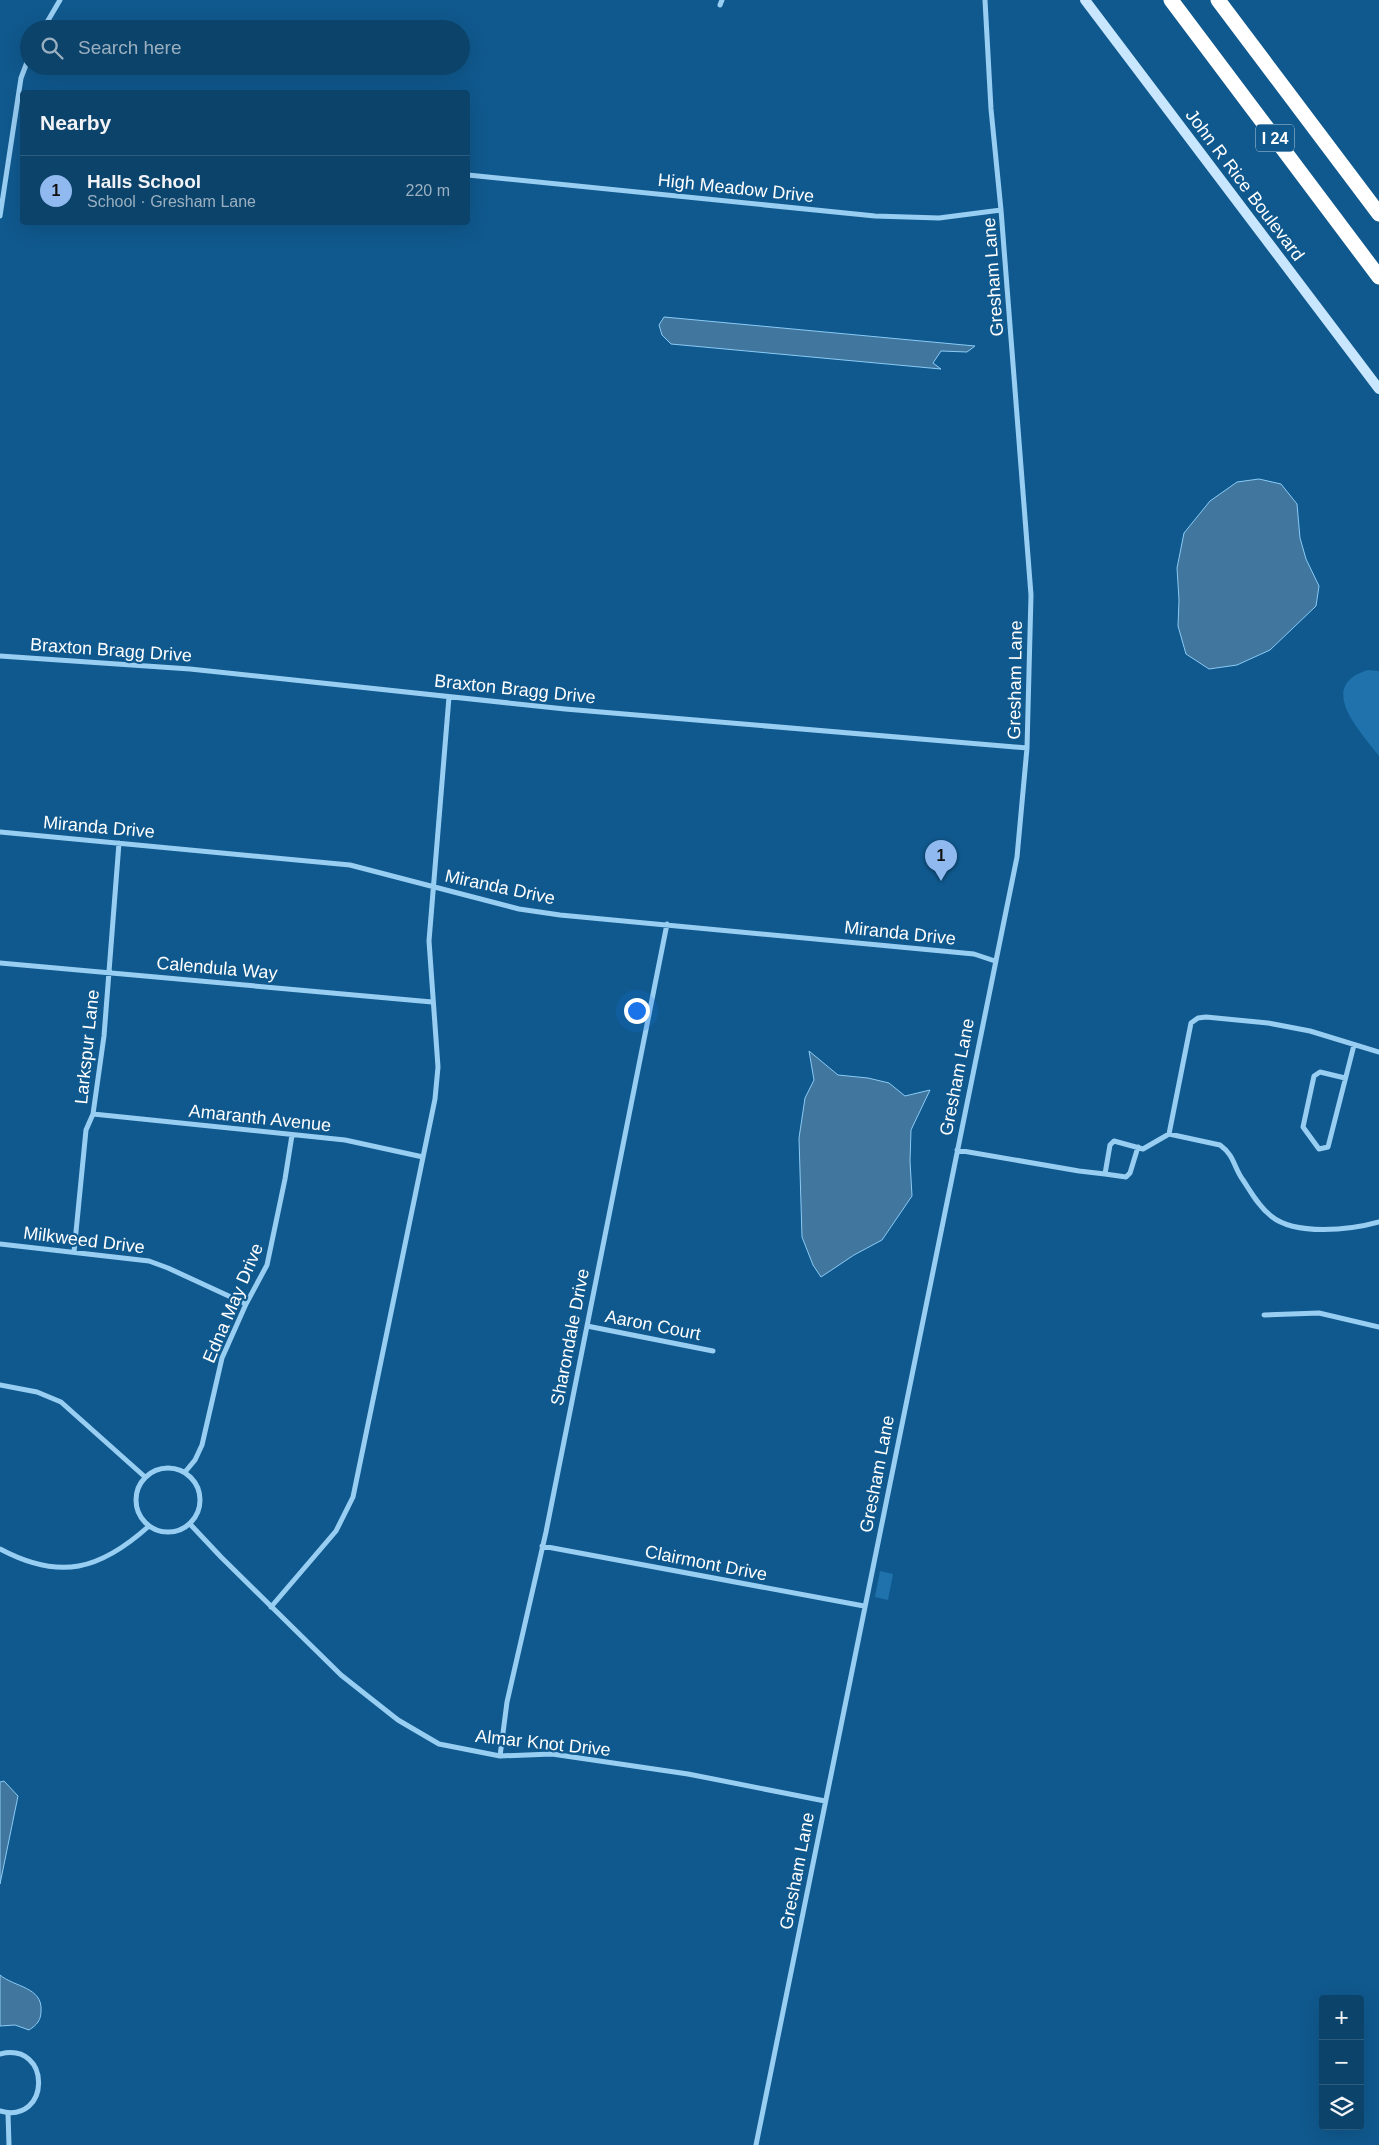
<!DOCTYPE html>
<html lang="en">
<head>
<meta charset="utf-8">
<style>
	:root { --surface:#0c436a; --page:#154a70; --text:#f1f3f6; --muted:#9ab0c1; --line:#2c5c7e; --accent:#90b9f0 }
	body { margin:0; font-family:Arial,sans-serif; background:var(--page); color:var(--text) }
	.controls { position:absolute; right:15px; bottom:15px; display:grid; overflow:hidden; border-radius:5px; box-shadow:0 5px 20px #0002 }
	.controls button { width:45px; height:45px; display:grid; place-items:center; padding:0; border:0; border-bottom:1px solid var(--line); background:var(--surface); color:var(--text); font:25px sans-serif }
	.you { position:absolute; left:636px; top:1010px; width:18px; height:18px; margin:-12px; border:4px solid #fff; border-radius:50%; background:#1a73e8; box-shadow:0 0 0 8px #1a73e833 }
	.badge { display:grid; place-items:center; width:32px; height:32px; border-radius:50%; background:var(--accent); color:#111; font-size:16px; font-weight:700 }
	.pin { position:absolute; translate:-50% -41px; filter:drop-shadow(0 1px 2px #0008) }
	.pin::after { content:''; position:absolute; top:26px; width:18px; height:15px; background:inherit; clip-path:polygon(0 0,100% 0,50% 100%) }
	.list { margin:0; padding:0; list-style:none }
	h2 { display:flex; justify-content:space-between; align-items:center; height:65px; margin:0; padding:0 20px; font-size:21px }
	h2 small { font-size:16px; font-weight:400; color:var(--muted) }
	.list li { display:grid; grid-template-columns:32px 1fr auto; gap:15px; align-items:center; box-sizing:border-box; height:70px; padding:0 20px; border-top:1px solid var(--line) }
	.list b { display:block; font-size:19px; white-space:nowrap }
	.list p { margin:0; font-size:16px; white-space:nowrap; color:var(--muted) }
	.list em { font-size:16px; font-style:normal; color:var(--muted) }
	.icon { flex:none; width:28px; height:28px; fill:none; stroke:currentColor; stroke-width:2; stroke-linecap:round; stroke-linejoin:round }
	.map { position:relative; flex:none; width:1379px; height:2145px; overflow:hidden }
	.search { position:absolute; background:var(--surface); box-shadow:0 5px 20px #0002; left:20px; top:20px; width:450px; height:55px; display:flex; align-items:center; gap:12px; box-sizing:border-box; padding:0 18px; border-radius:28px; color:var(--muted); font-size:19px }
	.panel { position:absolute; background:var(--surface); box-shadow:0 5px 20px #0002; left:20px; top:90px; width:450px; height:135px; border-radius:5px }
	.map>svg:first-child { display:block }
	.green { fill:#1f72ac }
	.water { fill:#41769e; stroke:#8acbf6 }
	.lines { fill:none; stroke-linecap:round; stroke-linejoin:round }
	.street { stroke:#99cef3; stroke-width:5 }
	.secondary { stroke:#c8e6fd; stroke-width:10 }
	.highway { stroke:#fff; stroke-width:15 }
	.labels { text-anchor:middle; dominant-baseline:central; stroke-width:4.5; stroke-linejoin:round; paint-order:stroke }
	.shield { fill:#10598e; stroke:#b7cddd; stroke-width:1 }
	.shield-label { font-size:16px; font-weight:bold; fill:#fff }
	.street-label { font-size:18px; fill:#fff; stroke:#10598e }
</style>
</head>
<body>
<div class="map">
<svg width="1379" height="2145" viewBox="0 0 1379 2145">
	<rect width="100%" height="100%" fill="#10598e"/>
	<path class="green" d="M1368,670l11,1v85c-18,-24 -64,-70 -11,-86z
		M880,1571l13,3 -5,26 -13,-3z"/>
	<path class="water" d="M664,317l311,29 -8,6 -26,-1 -8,12 8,6 -270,-25 -9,-9 -3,-10z
		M1259,479l22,5 16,20 3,34 6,21 13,27 -3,20 -46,44 -33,15 -28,4 -23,-15 -8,-28 1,-26 -2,-32 7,-35 26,-32 27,-19z
		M809,1051l29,24 30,3 21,5 16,13 25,-6 -19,40 -1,31 2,35 -30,44 -28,15 -33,22 -8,-12 -11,-28 -3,-99 6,-40 9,-18z
		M4,1781l14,15 -18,88v-102z
		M0,1975c14,12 43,12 41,36 0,9 -4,14 -12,19l-14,-5 -15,1z"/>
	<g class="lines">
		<path class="street" d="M720,5l2,-5
			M43,29l17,-29
			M468,175l407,41 64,2 62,-8
			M0,216l21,-138 8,-21
			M0,656l190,13 375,40 462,39
			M0,832l350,33 169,44 41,6 414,39 21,7
			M0,963l432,39
			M1345,1078l-25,-6 -6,4 -11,51 16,22 9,-2 26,-102
			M93,1114l252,26 78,17
			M1169,1134l51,11c15,11 13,21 23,35 8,12 16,27 28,36 24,20 80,14 108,6
			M957,1150l122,21 26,3 5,-29 4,-4 29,8 26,-15 22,-111 7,-5 8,-1 62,6 42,8 69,21
			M1105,1174l21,3 4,-4 8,-26
			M0,1244l149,17 19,7 78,36
			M74,1252l12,-122 7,-16 11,-78 15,-193
			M1264,1315l55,-2 60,14
			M587,1326l126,25
			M0,1385l37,7 24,10 84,75
			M136 1500a32 32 0 1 1 64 0a32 32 0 1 1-64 0Z
			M185,1472l10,-12 7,-15 20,-87 24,-54 21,-39 18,-86 7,-44
			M190,1524l31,33 120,118 57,45 41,24 61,12 52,-2 136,20 137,27
			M542,1546l322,60
			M0,1549c60,32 100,21 149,-23
			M271,1607l65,-76 17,-34 82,-398 3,-32 -9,-126 20,-244
			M500,1756l7,-54 39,-170 121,-608
			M0,2054c52,-13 51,71 0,57
			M8,2113l1,32
			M756,2145l261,-1288 10,-109 4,-153 -30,-385 -10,-101 -6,-109"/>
		<path class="secondary" d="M1085,0l294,389"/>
		<path class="highway" d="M1171,0l208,277
			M1218,0l161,214"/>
	</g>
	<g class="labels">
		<rect class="shield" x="1256" y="124.5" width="38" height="27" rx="4"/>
		<g class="shield-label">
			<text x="1275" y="138">I 24</text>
		</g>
		<g class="street-label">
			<text transform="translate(1245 185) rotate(53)">John R Rice Boulevard</text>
			<text transform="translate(736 188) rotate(6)">High Meadow Drive</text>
			<text transform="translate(993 277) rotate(-94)">Gresham Lane</text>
			<text transform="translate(111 650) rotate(4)">Braxton Bragg Drive</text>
			<text transform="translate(1015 680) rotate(-89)">Gresham Lane</text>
			<text transform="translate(515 689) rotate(6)">Braxton Bragg Drive</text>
			<text transform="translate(99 827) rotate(5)">Miranda Drive</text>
			<text transform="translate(500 887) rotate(12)">Miranda Drive</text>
			<text transform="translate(900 933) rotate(6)">Miranda Drive</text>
			<text transform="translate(217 968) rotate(5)">Calendula Way</text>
			<text transform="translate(87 1047) rotate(-84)">Larkspur Lane</text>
			<text transform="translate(957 1077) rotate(-79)">Gresham Lane</text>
			<text transform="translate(260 1118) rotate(6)">Amaranth Avenue</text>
			<text transform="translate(84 1240) rotate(7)">Milkweed Drive</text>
			<text transform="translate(233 1303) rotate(-67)">Edna May Drive</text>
			<text transform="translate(653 1325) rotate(11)">Aaron Court</text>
			<text transform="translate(570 1337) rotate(-79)">Sharondale Drive</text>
			<text transform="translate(877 1474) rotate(-79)">Gresham Lane</text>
			<text transform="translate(706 1563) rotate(11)">Clairmont Drive</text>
			<text transform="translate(543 1743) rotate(6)">Almar Knot Drive</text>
			<text transform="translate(797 1871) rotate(-79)">Gresham Lane</text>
		</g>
	</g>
</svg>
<div class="controls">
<button>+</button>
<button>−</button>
<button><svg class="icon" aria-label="layers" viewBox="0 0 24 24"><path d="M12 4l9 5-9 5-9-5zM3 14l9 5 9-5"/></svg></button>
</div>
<div class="you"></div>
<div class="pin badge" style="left:941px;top:881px">1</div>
<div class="search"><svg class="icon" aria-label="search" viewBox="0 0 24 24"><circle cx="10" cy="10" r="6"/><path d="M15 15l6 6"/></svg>Search here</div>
<section class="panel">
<h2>Nearby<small></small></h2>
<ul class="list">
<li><span class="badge">1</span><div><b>Halls School</b><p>School · Gresham Lane</p></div><em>220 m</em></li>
</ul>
</section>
</div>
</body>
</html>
